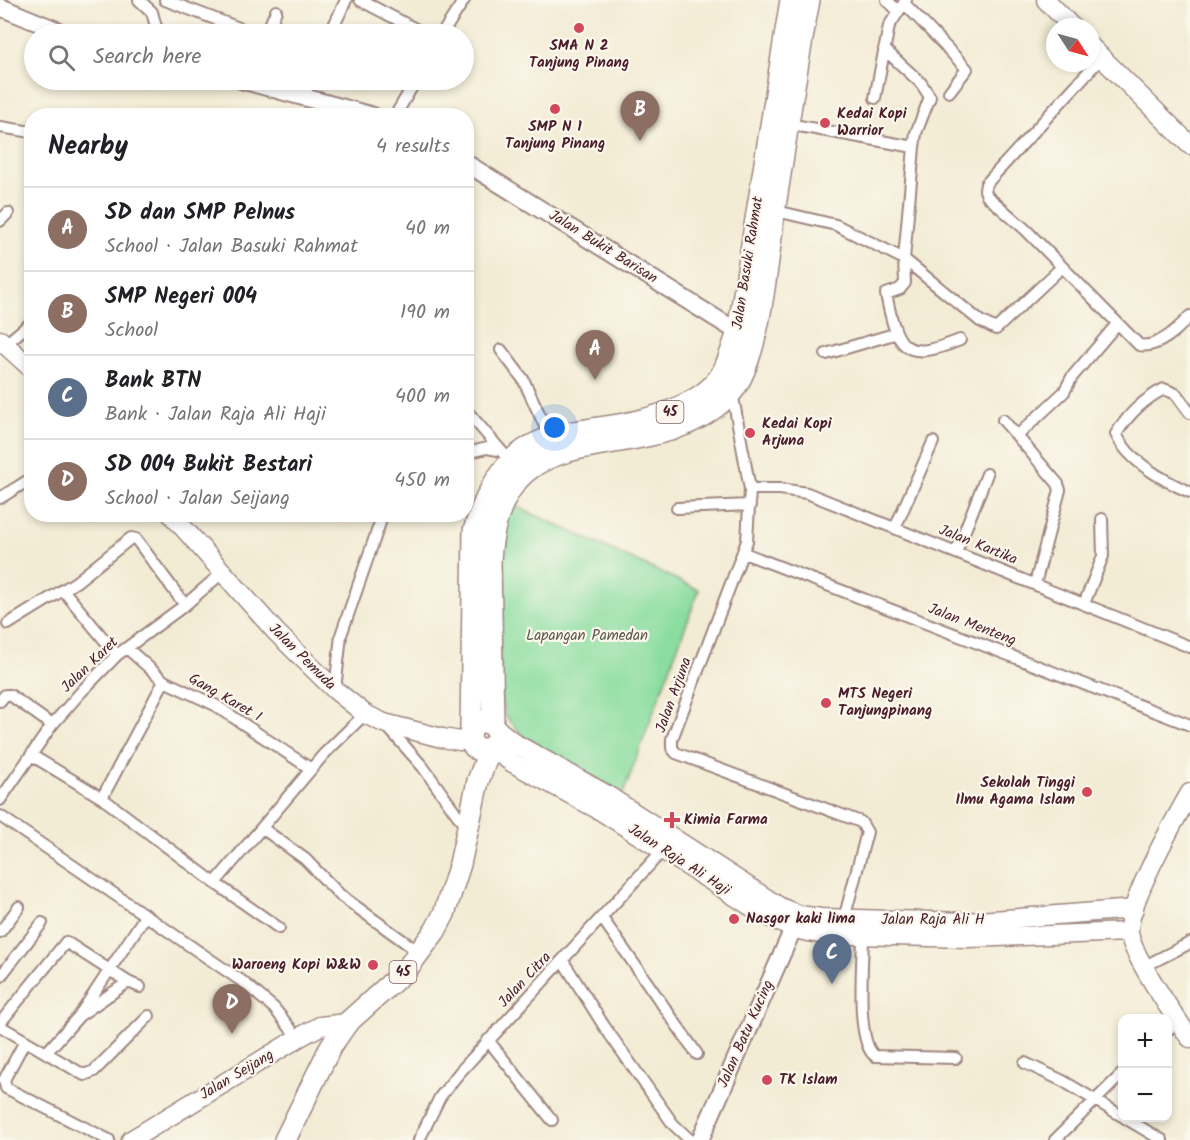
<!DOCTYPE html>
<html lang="en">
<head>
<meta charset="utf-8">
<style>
	:root { --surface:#fff; --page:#f2f2f2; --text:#202124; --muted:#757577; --line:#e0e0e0; --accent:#2563eb }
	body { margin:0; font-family:Kalam,sans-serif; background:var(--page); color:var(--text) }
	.controls { position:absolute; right:18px; bottom:18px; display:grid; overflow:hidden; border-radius:12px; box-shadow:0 3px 9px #0003 }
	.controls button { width:54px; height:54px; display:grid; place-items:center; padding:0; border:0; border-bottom:2px solid var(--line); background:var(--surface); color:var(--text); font:30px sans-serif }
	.compass { position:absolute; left:1046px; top:18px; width:54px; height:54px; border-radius:50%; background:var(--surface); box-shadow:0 3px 9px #0003; rotate:126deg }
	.you { position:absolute; left:555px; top:428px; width:21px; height:21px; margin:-15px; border:4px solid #fff; border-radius:50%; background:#1a73e8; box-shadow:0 0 0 9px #1a73e833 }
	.badge { display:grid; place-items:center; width:39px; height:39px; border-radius:50%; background:var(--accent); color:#fff; font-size:20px; font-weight:700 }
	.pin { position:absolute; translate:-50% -50px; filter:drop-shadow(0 2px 3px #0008) }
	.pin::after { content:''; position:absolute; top:32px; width:21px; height:18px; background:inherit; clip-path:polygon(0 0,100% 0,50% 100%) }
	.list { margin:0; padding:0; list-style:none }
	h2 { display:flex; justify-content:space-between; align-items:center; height:78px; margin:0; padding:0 24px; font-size:26px }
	h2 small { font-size:20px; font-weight:400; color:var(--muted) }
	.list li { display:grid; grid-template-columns:39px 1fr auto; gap:18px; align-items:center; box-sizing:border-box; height:84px; padding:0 24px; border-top:2px solid var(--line) }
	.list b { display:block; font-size:22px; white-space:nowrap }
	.list p { margin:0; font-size:20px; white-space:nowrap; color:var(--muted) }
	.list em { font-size:20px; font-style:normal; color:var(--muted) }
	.icon { flex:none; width:33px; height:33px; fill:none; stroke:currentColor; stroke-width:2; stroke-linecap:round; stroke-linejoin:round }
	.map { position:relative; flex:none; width:1190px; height:1140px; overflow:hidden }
	.search { position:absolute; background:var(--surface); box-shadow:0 3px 9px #0003; left:24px; top:24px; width:450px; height:66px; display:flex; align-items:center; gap:15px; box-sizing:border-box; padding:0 21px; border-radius:33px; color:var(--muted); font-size:22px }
	.panel { position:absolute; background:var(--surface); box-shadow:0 3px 9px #0003; left:24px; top:108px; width:450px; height:414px; border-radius:24px }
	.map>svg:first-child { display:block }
	.green { fill:#8add9f; stroke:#6a7e65; stroke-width:1.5 }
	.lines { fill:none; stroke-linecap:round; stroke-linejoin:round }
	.street-casing { stroke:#9e8680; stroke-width:14 }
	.secondary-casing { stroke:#9e8680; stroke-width:20 }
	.primary-casing { stroke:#9e8680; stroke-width:21 }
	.highway-casing { stroke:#9e8680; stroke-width:24 }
	.street { stroke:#fff; stroke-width:10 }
	.secondary { stroke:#fff; stroke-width:16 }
	.primary { stroke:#fff; stroke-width:18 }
	.highway { stroke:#fff; stroke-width:21 }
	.poi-dot { fill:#d1495b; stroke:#fbf7ec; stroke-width:2 }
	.labels { text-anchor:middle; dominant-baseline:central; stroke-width:4.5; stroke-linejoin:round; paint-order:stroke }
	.shield { fill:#fbf7ec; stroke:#7f6065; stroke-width:1.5 }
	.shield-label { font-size:14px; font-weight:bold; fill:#4a1f2b }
	.poi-label { font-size:15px; font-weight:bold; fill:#4a1f2b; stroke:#fbf7ec; text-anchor:start }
	.street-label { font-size:15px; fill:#4a1f2b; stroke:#fbf7ec }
	.park-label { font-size:15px; fill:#5d584e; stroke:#fbf7ec }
</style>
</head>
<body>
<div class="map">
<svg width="1190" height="1140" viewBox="0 0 1190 1140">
	<rect width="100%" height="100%" fill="#fbf7ec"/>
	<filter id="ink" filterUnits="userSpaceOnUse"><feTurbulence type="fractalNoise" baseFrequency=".0167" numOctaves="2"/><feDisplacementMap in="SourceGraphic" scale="12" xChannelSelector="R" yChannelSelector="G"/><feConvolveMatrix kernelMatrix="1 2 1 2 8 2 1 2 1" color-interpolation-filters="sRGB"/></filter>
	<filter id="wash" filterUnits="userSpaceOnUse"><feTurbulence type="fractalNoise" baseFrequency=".008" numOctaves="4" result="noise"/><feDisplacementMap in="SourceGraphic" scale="24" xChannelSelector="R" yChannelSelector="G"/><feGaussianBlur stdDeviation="1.35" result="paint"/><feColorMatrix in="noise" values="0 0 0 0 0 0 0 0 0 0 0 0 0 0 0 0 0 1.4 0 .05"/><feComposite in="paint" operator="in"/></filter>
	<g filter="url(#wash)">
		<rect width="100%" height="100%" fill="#f3ecd5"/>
		<path class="green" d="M511,504l188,86 -76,204 -98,-56 -19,-21 -5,-17 -5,-157z"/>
	</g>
	<g filter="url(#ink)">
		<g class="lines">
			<g class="street-casing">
				<path id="street" d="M139,0l13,12 4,15 7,7
					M165,0l90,34
					M360,0l65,34
					M887,0l10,10
					M904,3l63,66 -18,23
					M266,34l10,-23
					M330,34l16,-34
					M442,34l22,-34
					M884,49l37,34 9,14 -14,36 -2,14 -10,112 1,24 -5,6 -14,5c11,54 17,69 74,46
					M1101,58l-115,126 -1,6 2,6 39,34 113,115c19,4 39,-16 51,-29
					M304,96l7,-16
					M875,98l14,-72 17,-26
					M395,116l21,-36
					M788,124l126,23
					M0,127l32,5
					M772,210l64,15 68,34 76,62 16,8 66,-62
					M0,221l8,-8
					M2,347l30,-25
					M501,350l22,29 27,58
					M826,354l68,-20
					M732,392l18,97 -3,52 -75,198v9l4,5 185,69 6,10 -23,87
					M466,410l43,50
					M1190,413l-14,-19 -12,-5c-20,10 -36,26 -48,45 12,27 48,47 74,58
					M1003,420l14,16
					M466,453l21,-5 11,2
					M750,489h30l27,4 383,154
					M0,498l32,-20
					M677,508l73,-3
					M86,514l3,3
					M895,528l38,-86
					M744,553l446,172
					M956,553l31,-79
					M1035,584l25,-94 -2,-6 -41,-48 47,-44 8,-15 45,-53
					M63,590l54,65
					M1084,604l19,-48 -1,-37
					M8,624l68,-42 55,-44 5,1 49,66
					M128,649l36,32 51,24 96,64
					M335,690l6,-55 42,-121
					M0,701l5,-6h5l42,30
					M385,724l38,43 35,49 10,10
					M31,755l71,43 113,85 109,-129 41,-40
					M102,798l62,-117
					M0,800l52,-75 29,-33 36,-37 68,-50 37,-32
					M0,816l243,166 31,26 24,30
					M262,828l43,31 35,36 80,58
					M215,883l64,45
					M602,918l95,136
					M0,932l19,-25
					M863,936c0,25 -8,106 12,120l81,2
					M563,961l41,65 69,98 17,16
					M1145,966l45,-23
					M0,977l42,-54
					M128,982l12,5
					M0,1023l66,-81 62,40 -49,34
					M0,1026l84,49 10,-4 55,-55
					M1168,1030l9,-9
					M488,1040l64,80
					M25,1041l-21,39 2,8 103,52
					M46,1053l33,-37 67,-101
					M1025,1063l38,18 59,35
					M1125,1118l37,22
					M419,1140l21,-43 19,-24 205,-224
					M1055,1140l67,-66"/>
			</g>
			<g class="secondary-casing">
				<path id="secondary" d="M0,7l66,27
					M241,80l132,36
					M466,163l272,169
					M700,1140l93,-211"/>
			</g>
			<g class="primary-casing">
				<path id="primary" d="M1046,0l26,27
					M1091,47l99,98
					M0,340l32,29
					M171,514l105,118 59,58 30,24 19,9 58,15 18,3 9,-4
					M497,729l19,15 88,49 176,114 19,8 22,3 145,4 168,-13
					M492,748l19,14 88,48 159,101 35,18 26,5 149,4 161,-6
					M1190,793c-16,28 -61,108 -61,138 0,20 48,89 61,107
					M131,1140l167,-102 22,-12 27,-3"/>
			</g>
			<g class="highway-casing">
				<path id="highway" d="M493,724l-3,-164c11,-165 158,-80 240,-166 31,-33 38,-143 45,-188 11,-69 21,-138 34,-206
					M471,728l3,-197c40,-132 114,-81 208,-125 15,-7 31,-17 39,-31 8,-13 12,-29 17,-43l53,-332
					M285,1140l46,-94 16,-23 59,-53 29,-39 9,-17 16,-50 18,-83 12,-32 9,-12 -6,-13 -14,-3 -8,7 -1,14 6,7h14"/>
			</g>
			<use href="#street" class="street"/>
			<use href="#secondary" class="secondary"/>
			<use href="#primary" class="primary"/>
			<use href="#highway" class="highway"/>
		</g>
	</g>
	<g class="poi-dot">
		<circle cx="579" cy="28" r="6"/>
		<circle cx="555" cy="109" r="6"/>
		<circle cx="825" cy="123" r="6"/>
		<circle cx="750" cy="433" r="6"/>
		<circle cx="826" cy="703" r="6"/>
		<circle cx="1087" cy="792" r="6"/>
		<path d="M669 811h6v6h6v6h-6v6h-6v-6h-6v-6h6z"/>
		<circle cx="734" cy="919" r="6"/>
		<circle cx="373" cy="965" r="6"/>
		<circle cx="767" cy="1080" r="6"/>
	</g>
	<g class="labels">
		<g class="shield">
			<rect x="656.5" y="401" width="27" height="22" rx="4.5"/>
			<rect x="389.5" y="961" width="27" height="22" rx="4.5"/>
		</g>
		<g class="shield-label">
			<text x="670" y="412">45</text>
			<text x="403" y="972">45</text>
		</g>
		<g class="poi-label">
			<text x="579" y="46" text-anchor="middle">SMA N 2<tspan x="579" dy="17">Tanjung Pinang</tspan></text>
			<text x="837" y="114">Kedai Kopi<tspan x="837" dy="17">Warrior</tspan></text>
			<text x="555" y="127" text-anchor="middle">SMP N 1<tspan x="555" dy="17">Tanjung Pinang</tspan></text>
			<text x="762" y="424">Kedai Kopi<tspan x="762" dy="17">Arjuna</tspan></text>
			<text x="838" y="694">MTS Negeri<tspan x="838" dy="17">Tanjungpinang</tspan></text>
			<text x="1075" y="783" text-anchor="end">Sekolah Tinggi<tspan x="1075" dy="17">Ilmu Agama Islam</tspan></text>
			<text x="684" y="820">Kimia Farma</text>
			<text x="746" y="919">Nasgor kaki lima</text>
			<text x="361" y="965" text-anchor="end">Waroeng Kopi W&amp;W</text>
			<text x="779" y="1080">TK Islam</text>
		</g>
		<g class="street-label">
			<text transform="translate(603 247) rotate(32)">Jalan Bukit Barisan</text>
			<text transform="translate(748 263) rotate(-81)">Jalan Basuki Rahmat</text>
			<text transform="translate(978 545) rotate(22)">Jalan Kartika</text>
			<text transform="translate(972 625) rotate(21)">Jalan Menteng</text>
			<text transform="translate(302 657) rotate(45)">Jalan Pemuda</text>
			<text transform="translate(90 665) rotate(-44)">Jalan Karet</text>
			<text transform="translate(674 695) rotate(-70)">Jalan Arjuna</text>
			<text transform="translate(225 698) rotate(30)">Gang Karet I</text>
			<text transform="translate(679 860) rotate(33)">Jalan Raja Ali Haji</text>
			<text x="933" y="920">Jalan Raja Ali H</text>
			<text transform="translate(525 980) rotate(-47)">Jalan Citra</text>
			<text transform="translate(746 1034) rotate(-66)">Jalan Batu Kucing</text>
			<text transform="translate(237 1075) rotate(-31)">Jalan Seijang</text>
		</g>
		<g class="park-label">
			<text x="587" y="636">Lapangan Pamedan</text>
		</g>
	</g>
</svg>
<div class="controls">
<button>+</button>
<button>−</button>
</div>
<svg class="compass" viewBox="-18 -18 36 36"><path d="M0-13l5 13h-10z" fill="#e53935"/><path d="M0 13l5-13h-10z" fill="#757577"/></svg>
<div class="you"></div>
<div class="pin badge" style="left:595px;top:380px;background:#8d6e63">A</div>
<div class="pin badge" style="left:640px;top:141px;background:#8d6e63">B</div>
<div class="pin badge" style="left:832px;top:984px;background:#5c6f8a">C</div>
<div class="pin badge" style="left:232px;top:1034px;background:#8d6e63">D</div>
<div class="search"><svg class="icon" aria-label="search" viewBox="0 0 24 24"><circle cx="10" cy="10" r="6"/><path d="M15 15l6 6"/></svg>Search here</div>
<section class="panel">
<h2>Nearby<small>4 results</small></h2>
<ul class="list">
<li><span class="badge" style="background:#8d6e63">A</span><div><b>SD dan SMP Pelnus</b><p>School · Jalan Basuki Rahmat</p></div><em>40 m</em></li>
<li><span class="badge" style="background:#8d6e63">B</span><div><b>SMP Negeri 004</b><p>School</p></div><em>190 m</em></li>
<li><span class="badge" style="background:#5c6f8a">C</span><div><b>Bank BTN</b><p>Bank · Jalan Raja Ali Haji</p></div><em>400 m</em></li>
<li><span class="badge" style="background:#8d6e63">D</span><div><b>SD 004 Bukit Bestari</b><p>School · Jalan Seijang</p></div><em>450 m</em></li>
</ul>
</section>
</div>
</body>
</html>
